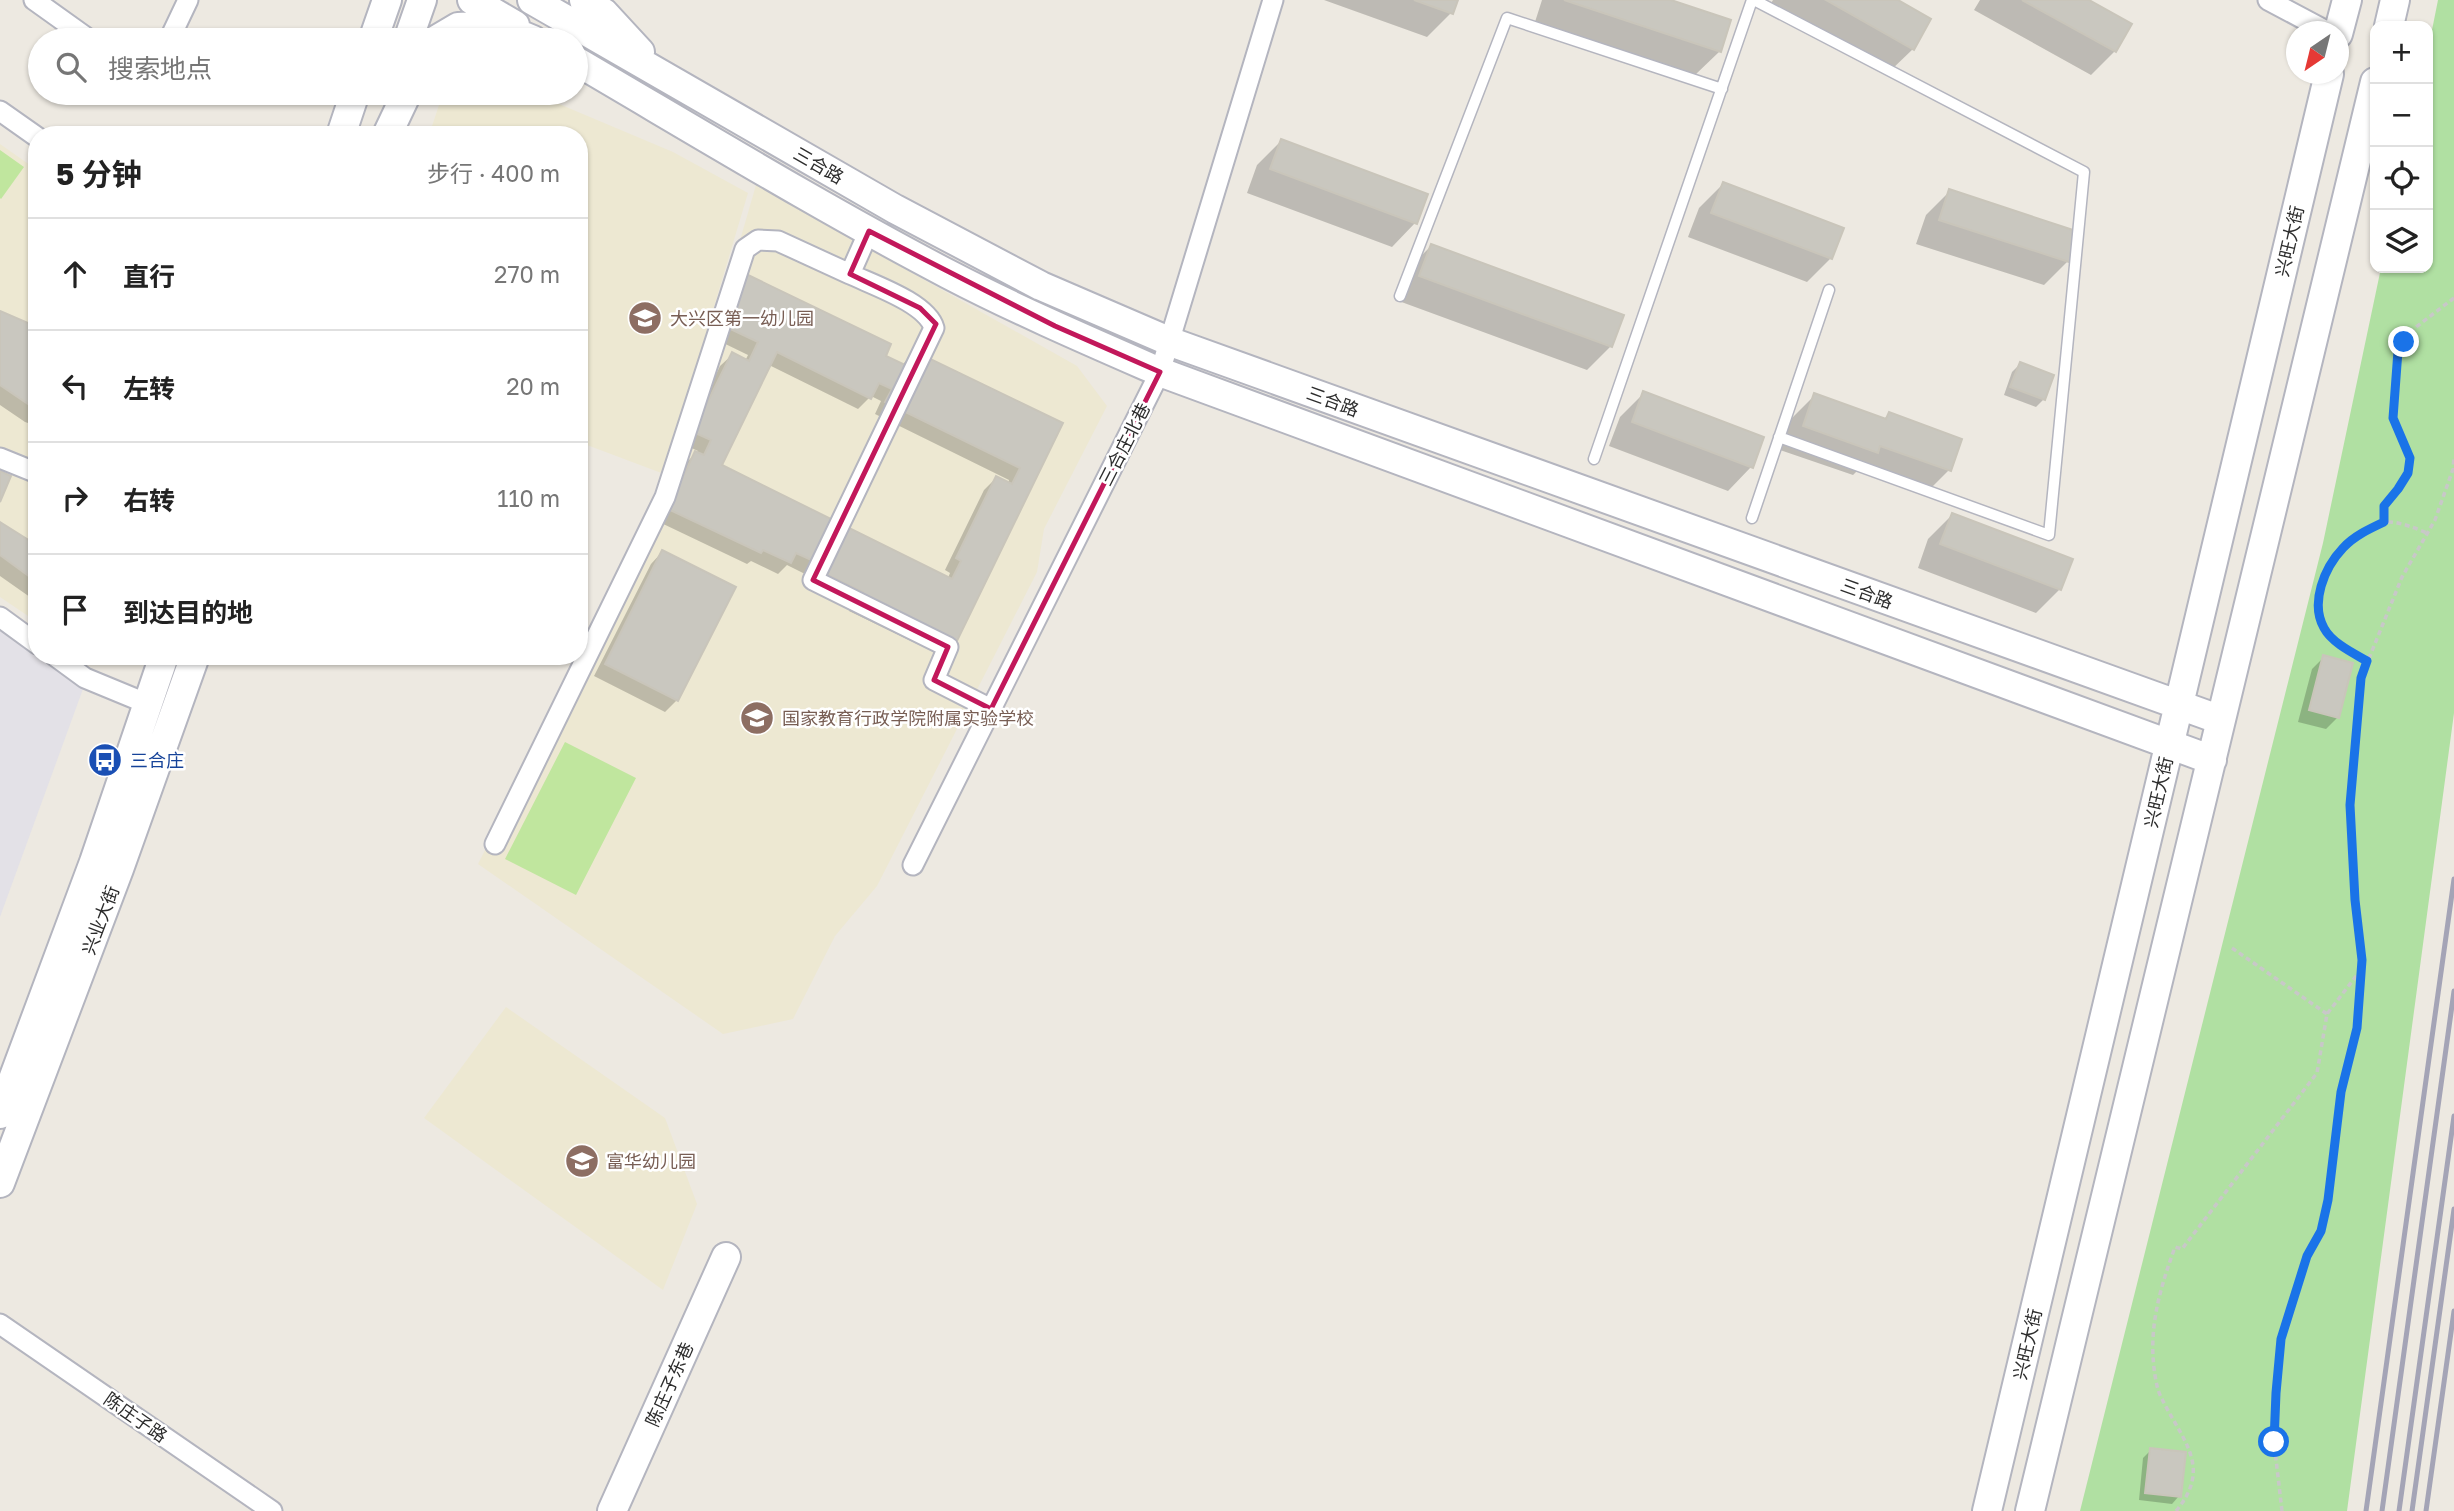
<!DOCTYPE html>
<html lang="zh">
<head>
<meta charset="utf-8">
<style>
	:root { --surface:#fff; --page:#f2f2f2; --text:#222; --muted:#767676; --line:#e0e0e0 }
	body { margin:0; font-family:"Golos Text","Noto Sans SC",sans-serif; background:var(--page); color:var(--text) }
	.controls { position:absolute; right:21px; top:21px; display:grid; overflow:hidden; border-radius:14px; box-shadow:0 2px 5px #0004 }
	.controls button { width:63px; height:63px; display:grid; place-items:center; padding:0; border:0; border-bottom:2px solid var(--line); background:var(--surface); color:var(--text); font:35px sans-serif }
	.compass { position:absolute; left:2286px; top:21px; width:63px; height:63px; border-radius:50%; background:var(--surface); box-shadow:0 2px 5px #0004; rotate:215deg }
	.stop { position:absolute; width:21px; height:21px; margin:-16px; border:5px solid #1a73e8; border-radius:50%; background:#fff }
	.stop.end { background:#1a73e8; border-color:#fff; box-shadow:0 2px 7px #0008 }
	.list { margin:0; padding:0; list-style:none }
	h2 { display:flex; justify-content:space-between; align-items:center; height:91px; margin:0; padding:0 28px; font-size:30px }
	h2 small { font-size:23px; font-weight:400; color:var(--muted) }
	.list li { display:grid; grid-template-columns:46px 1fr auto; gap:21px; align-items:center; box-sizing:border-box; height:112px; padding:0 28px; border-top:2px solid var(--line) }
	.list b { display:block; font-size:26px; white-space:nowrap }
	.list em { font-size:23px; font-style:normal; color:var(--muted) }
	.icon { flex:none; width:38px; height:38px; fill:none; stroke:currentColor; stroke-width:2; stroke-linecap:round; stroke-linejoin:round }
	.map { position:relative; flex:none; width:2454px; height:1511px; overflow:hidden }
	.search { position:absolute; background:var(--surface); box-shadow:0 2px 5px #0004; left:28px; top:28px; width:560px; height:77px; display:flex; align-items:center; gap:18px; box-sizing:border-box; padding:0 24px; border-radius:38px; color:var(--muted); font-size:26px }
	.panel { position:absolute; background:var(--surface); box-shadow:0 2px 5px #0004; left:28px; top:126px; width:560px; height:539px; border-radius:28px }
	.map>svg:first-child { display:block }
	.industrial { fill:#e3e1e7 }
	.education { fill:#ede8d2 }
	.green { fill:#b0e0a2 }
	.pitch { fill:#c0e69e }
	.shadow { fill:#0003; fill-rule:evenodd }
	.building { fill:#c9c7bf; stroke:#c9c5ba; stroke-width:2; fill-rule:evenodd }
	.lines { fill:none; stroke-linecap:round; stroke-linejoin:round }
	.lane-casing { stroke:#b4b5bf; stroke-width:13 }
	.street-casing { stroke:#b4b5bf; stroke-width:23 }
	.secondary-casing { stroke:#b4b5bf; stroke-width:32 }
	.path { stroke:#c8c8c8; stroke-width:3.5; stroke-dasharray:5 3.5; stroke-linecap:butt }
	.lane { stroke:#fff; stroke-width:10 }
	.street { stroke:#fff; stroke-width:19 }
	.secondary { stroke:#fff; stroke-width:28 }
	.rail { stroke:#a4a4b6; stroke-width:5 }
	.route { stroke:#1a73e8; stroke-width:9 }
	.marked { fill:none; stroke:#c2185b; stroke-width:5; stroke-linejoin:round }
	.labels { text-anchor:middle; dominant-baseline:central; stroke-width:5; stroke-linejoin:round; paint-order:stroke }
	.street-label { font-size:18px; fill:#2d2d2d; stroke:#fff }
	.education-label { font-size:18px; fill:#785e54; stroke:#fff; text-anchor:start }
	.transit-label { font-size:18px; fill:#164399; stroke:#fff; text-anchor:start }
</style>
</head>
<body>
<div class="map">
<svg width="2454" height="1511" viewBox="0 0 2454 1511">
	<rect width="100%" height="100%" fill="#ede9e1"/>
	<path class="industrial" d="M0,629l83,60 -83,228z"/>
	<path class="education" d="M468,93h65l140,59 75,41 -84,281 -85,-32v-307h-150l11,-33z
		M0,144l37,26v452l-37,-25z
		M756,185l321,181 30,40 -63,123 -7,43 -160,314 -42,50 -42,83 -70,15 -245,-170 191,-378z
		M506,1007l159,111 32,86 -34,86 -239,-172z"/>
	<path class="green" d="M2438,0h16v713l-107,798h-267l243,-968 58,-275h47v-218z"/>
	<path class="pitch" d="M0,150l24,17 -23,32 -1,-1z
		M565,742l71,36 -60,117 -71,-36z"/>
	<path class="shadow" d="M1324,0h132l-5,13 -24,24z
		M1542,0h124l63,21 -10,31 -24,23 -160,-53z
		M1773,0h122l18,49 -24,23 -119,-67z
		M1980,0h106l29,51 -24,24 -117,-65z
		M1281,141l134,82 -23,24 -145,-54 10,-28z
		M1723,184l108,74 -24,24 -119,-45 11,-29z
		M1950,191l118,70 -24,24 -128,-41 10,-29z
		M1431,246l180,100 -24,24 -191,-70 11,-30z
		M749,277l153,88 12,-12 146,71 -118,232 -93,-45 4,-6 -51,-25 3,-6 -18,-9 -9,9 -27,-13 -4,3 -90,-43 27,-56 14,-14 -15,-7 37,-78 12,-11 13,6 3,-6 -35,-17 24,-49zM769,365l89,44 13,-13 10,5 -6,13 134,66 -1,4 -12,-6 -12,12 -39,80 5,3 -2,5 -229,-112z
		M0,313l37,16v97l-12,-4 -25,-17z
		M2020,364l24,35 -8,8 -32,-12 8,-23z
		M1644,393l107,74 -23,24 -119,-45 11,-29z
		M1815,395l68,25 6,-6 71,26 -11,30 -24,24 -67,-24 -5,5 -73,-25 11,-31z
		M1952,515l108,74 -24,24 -118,-45 10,-29z
		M0,525l30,18 7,-17v76l-37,-26z
		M662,552l15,148 -12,12 -71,-36 57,-112z
		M2324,657l14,60 -12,12 -28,-7 14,-53z
		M2151,1450l28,46 -7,8 -33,-4 4,-42z"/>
	<path class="building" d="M1414,0h44l-5,14z
		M1564,0h107l60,20 -10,32z
		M1826,0h72l33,19 -17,31z
		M2022,0h67l43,24 -16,28z
		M1281,139l147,55 -11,30 -147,-55z
		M1723,182l121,46 -12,31 -121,-46z
		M1949,189l130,43 -10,30 -130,-42z
		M1431,244l193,71 -12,32 -193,-71z
		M748,275l143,69 -5,12 21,10 7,-15 149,72 -108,222 -95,-46 3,-7 -50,-24 3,-6 -20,-9 -5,10 -28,-13 -2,3 -93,-44 27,-58 9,4 7,-15 -18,-8 39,-80 17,9 9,-19 -34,-16zM777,352l94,47 8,-16 13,6 -7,13 135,66 -8,16 -16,-8 -40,82 5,3 -9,18 -230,-114z
		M0,311l37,16v83l-37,-25z
		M2020,362l34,13 -9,25 -35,-13z
		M1643,391l121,46 -11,31 -121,-46z
		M1814,393l72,26 3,-7 73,27 -11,32 -71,-25 -2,7 -75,-27z
		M0,471l11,5 -11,26z
		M1952,513l121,46 -12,31 -121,-46z
		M0,522l35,22 2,-4v42l-37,-27z
		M662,550l74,37 -58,114 -73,-37z
		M2323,655l30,8 -14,55 -30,-8z
		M2150,1448l36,4 -5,45 -36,-4z"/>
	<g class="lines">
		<g class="lane-casing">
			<path id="lane" d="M1754,0l330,172 -35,363 -270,-98
				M1400,296l107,-278 215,71
				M1594,459l158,-459
				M1752,518l77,-228"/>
		</g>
		<g class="street-casing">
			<path id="street" d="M34,0l56,40
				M2268,0l60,32
				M169,40l19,-40
				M0,111l37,26
				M850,274c23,11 77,29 84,54l-121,252 135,67 -14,33 57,29
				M0,458l37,15
				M0,617l37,27
				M55,656l30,22 63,26
				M495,844l170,-347 80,-248 13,-9 20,1 72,33 19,-43
				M913,865l247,-493 113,-372
				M0,1324l272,187"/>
		</g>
		<g class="secondary-casing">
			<path id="secondary" d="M472,0l43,25
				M532,0l363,209 146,77 130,56 1050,378
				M584,0l20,13 36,39
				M2389,26l6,-26
				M2338,34l9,-34
				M373,40l14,-40
				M408,40l14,-40
				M436,40l22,-13 39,-2 36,15
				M576,61c123,72 246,147 372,213 69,36 141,67 212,98l1052,388
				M341,135l14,-42
				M387,135l20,-42
				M0,1114l94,-252 70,-206
				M0,1183l119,-314 76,-213
				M612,1511l114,-254
				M1987,1511l342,-1437
				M2030,1511l345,-1429"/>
		</g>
		<path class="path" d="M2384,522v-16l14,-17 10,-16 2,-15 -16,-40 4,-67 18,-24 38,-29
			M2367,661c-14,-8 -35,-18 -43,-33 -20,-36 21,-102 61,-106 13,-1 30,6 42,11
			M2232,948l95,66
			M2176,1511c37,-44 6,-71 -14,-112 -6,-10 -8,-29 -9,-42 -2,-39 9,-74 22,-110l7,2 135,-176 10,-59 33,-43
			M2282,1511l-8,-69 1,-49 6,-54 26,-82 14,-26 7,-31 13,-108 16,-64 5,-68 -7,-60 -5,-95 11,-127 41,-101 33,-57 18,-51 1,-12"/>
		<use href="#lane" class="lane"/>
		<use href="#street" class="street"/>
		<use href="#secondary" class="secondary"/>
		<path class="rail" d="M2366,1511l88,-632
			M2382,1511l72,-520
			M2399,1511l55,-395
			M2412,1511l42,-302
			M2426,1511l28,-200"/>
	</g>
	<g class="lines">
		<path class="route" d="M2274,1442l2,-49 5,-54 26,-83 14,-25 7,-31 13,-108 16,-64 5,-68 -7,-60 -5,-95 11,-127 6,-17c-14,-8 -35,-18 -43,-33 -14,-25 0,-60 19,-80 11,-12 26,-19 41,-26v-16l14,-17 10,-16 2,-15 -17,-40 5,-67 6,-9"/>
	</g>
	<path class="marked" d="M869,231l186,95 105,46 -169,337 -57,-29 14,-33 -135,-67 123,-256 -16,-16 -70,-34z"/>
	<defs>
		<g id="school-disc" transform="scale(1.75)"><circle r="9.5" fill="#8d6e63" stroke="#fff"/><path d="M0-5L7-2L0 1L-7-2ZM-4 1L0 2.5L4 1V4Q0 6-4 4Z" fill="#fff"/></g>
		<g id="bus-disc" transform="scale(1.75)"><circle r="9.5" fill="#1a4fb4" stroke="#fff"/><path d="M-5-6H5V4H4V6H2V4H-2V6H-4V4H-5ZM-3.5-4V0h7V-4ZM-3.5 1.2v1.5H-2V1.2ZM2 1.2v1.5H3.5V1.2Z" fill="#fff"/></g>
	</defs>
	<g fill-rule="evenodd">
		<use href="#school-disc" x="645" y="318"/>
		<use href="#school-disc" x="757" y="718"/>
		<use href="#bus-disc" x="105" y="760"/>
		<use href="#school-disc" x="582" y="1161"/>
	</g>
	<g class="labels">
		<g class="street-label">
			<text transform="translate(819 165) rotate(30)">三合路</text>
			<text transform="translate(2289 241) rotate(-77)">兴旺大街</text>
			<text transform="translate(1333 401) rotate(20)">三合路</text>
			<text transform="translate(1124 444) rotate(-63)">三合庄北巷</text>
			<text transform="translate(1867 593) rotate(20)">三合路</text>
			<text transform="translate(2158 792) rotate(-77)">兴旺大街</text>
			<text transform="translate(100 920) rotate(-69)">兴业大街</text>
			<text transform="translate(2027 1344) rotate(-77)">兴旺大街</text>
			<text transform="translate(669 1384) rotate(-66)">陈庄子东巷</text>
			<text transform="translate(136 1417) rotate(35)">陈庄子路</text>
		</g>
		<g class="education-label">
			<text x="670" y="318">大兴区第一幼儿园</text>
			<text x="782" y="718">国家教育行政学院附属实验学校</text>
			<text x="606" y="1161">富华幼儿园</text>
		</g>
		<g class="transit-label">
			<text x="130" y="760">三合庄</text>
		</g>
	</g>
</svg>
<div class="controls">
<button>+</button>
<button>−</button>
<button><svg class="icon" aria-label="locate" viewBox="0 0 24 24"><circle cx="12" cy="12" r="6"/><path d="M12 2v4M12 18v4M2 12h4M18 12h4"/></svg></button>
<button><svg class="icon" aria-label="layers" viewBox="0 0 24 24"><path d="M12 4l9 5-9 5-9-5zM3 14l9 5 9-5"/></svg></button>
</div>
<svg class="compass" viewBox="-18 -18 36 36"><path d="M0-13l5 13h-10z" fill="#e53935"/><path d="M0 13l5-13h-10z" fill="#767676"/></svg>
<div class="stop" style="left:2274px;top:1442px"></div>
<div class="stop end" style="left:2404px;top:342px"></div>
<div class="search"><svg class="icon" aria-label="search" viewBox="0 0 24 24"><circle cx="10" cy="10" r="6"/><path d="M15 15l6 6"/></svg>搜索地点</div>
<section class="panel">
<h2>5 分钟<small>步行 · 400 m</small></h2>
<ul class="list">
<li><svg class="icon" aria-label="ahead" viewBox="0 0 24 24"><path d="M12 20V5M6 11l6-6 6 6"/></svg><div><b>直行</b></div><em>270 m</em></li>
<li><svg class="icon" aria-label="left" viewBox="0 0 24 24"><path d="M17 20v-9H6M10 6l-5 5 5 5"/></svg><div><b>左转</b></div><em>20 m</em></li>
<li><svg class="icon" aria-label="right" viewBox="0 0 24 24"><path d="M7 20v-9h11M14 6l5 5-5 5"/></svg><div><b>右转</b></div><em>110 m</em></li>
<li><svg class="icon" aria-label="arrive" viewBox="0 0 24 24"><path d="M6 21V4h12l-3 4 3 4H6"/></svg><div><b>到达目的地</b></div></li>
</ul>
</section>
</div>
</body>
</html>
